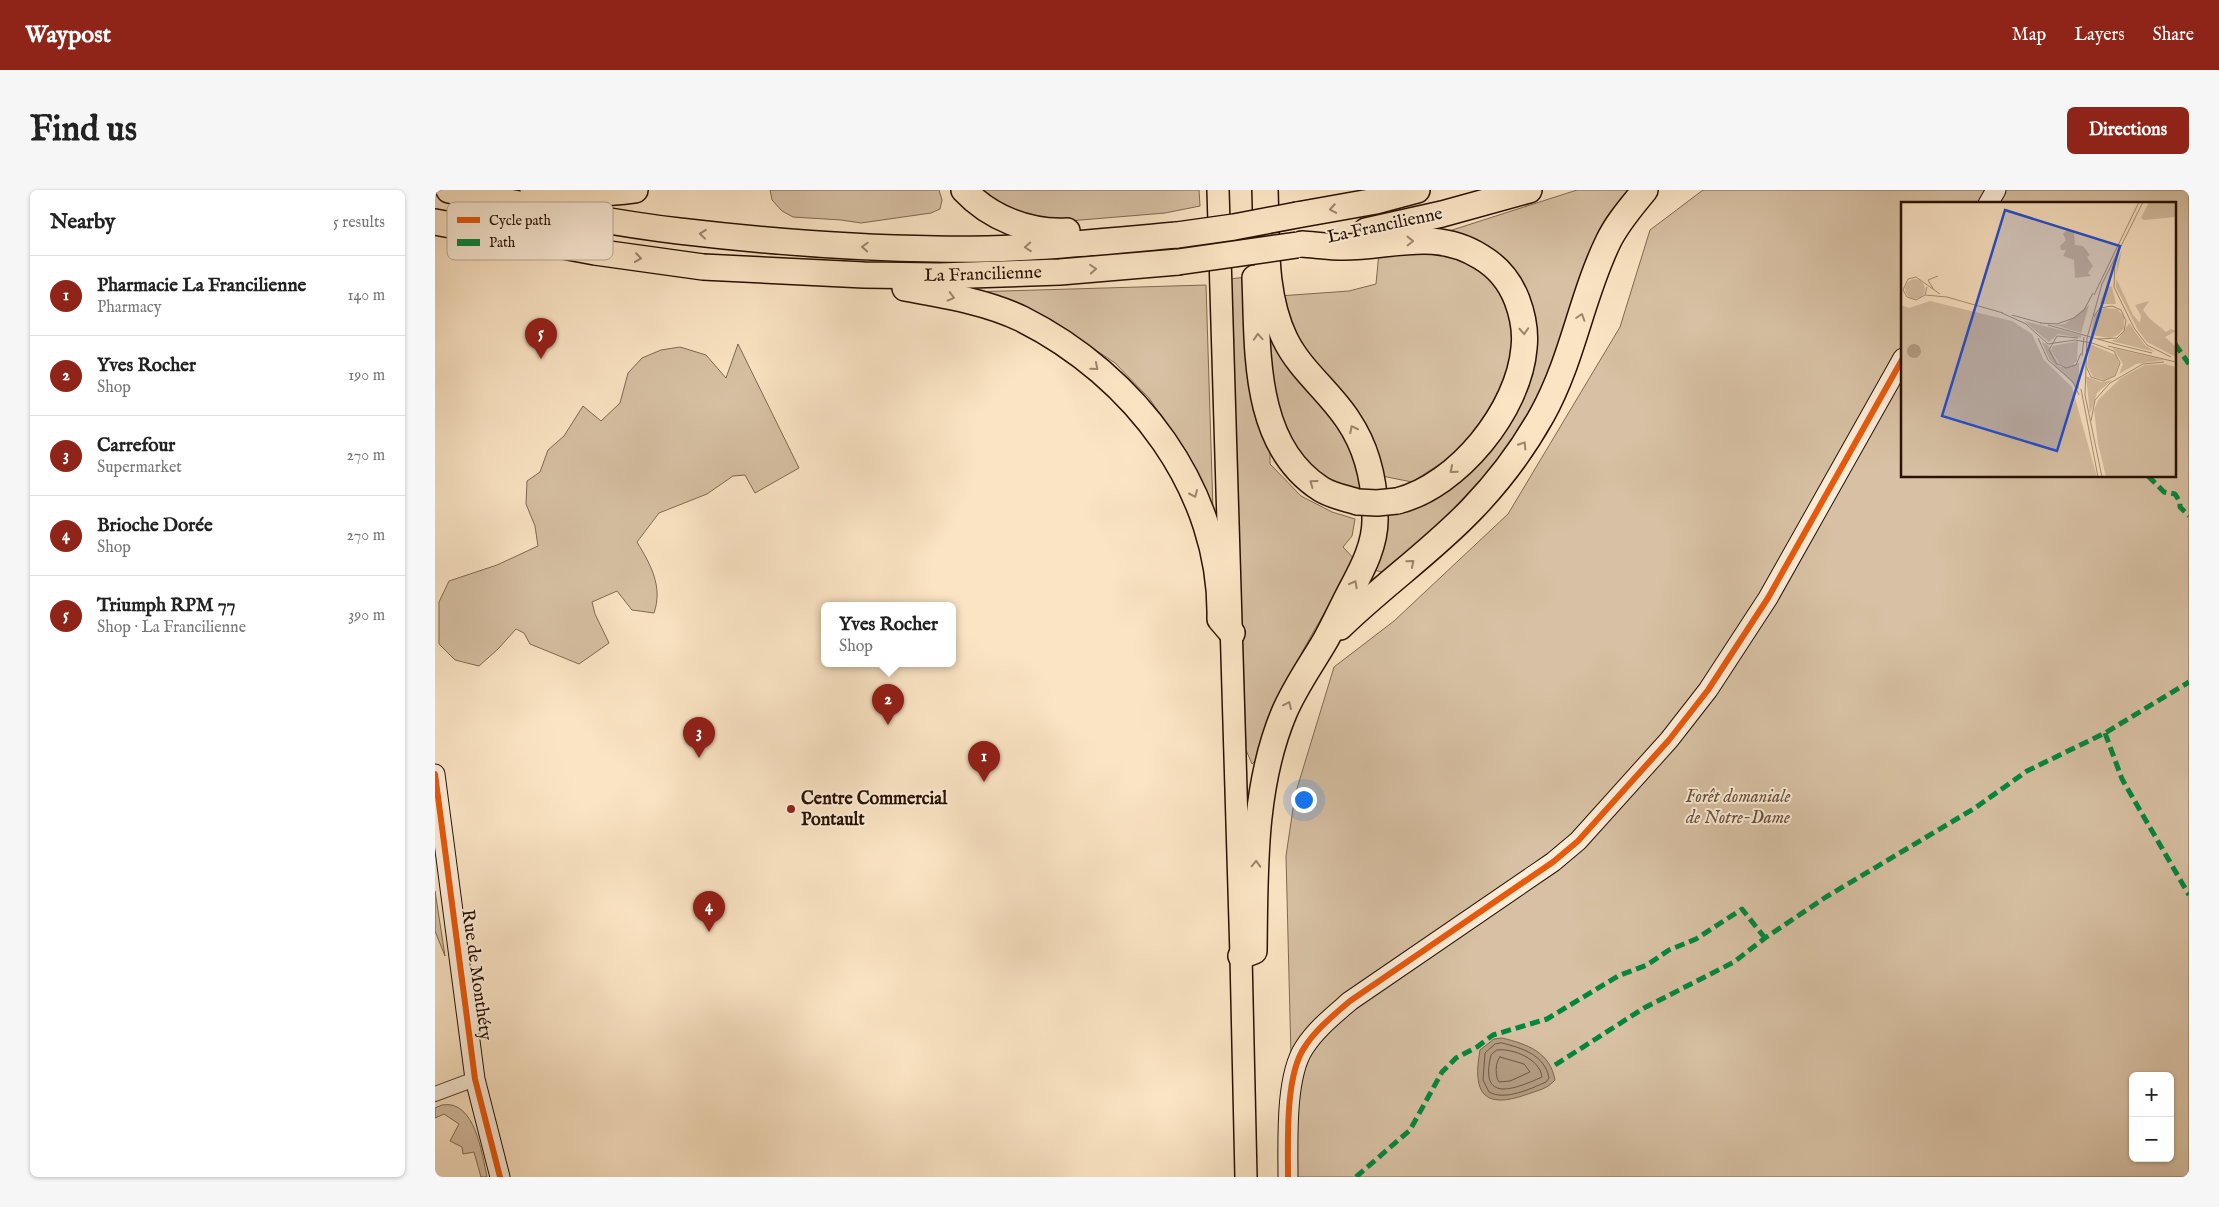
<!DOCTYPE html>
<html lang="en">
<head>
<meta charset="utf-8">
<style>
	:root { --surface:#fff; --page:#f6f6f6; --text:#222; --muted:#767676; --line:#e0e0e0; --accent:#8f2418 }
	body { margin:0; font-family:"IM FELL English",serif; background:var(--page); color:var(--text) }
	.controls { position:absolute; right:15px; bottom:15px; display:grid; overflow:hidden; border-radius:8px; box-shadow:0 1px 4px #0004 }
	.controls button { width:45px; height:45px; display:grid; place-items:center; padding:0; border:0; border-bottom:1px solid var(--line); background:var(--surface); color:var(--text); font:25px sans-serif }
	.you { position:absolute; left:868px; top:609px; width:18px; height:18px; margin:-12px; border:4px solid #fff; border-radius:50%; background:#1a73e8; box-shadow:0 0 0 8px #1a73e833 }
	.badge { display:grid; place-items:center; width:32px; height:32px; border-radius:50%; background:var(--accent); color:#fff; font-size:16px; font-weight:700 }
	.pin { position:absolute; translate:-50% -41px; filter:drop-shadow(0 1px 2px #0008) }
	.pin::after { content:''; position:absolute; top:26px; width:18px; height:15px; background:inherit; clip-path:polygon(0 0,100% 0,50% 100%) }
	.popup { position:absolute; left:386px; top:412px; width:135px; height:65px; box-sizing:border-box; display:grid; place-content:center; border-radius:8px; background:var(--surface); filter:drop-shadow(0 1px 4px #0005); font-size:16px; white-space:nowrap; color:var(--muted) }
	.popup b { font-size:19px; color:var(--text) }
	.popup::after { content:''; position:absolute; left:50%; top:100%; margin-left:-10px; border:10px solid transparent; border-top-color:var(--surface) }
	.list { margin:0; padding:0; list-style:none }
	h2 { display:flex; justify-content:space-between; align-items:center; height:65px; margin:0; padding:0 20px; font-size:21px }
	h2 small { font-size:16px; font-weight:400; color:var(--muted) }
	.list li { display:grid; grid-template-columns:32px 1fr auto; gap:15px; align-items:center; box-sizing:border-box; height:80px; padding:0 20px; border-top:1px solid var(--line) }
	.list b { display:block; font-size:19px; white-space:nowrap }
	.list p { margin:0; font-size:16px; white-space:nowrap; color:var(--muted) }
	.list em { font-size:16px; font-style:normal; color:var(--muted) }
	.map { position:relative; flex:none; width:1754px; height:987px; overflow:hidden; border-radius:8px }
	header { display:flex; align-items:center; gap:30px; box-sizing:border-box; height:70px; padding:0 25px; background:var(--accent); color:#fff }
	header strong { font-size:24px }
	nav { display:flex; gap:28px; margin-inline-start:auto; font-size:18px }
	.intro { display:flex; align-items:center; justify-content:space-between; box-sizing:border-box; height:120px; padding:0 30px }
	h1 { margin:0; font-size:35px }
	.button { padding:12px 22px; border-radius:8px; background:var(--accent); color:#fff; font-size:18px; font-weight:700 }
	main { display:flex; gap:30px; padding:0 30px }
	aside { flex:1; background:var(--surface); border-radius:8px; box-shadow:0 1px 4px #0004 }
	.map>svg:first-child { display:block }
	.green { fill:#d7c0a3; stroke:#806852; fill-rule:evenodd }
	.water { fill:#b39c82; stroke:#7b644e }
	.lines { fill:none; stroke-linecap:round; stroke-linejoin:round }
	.shore { stroke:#6e5642; stroke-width:1 }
	.street-casing { stroke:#5d4632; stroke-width:16 }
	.secondary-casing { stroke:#281101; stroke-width:21 }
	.primary-casing { stroke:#281101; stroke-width:24 }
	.highway-casing { stroke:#281101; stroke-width:28 }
	.street { stroke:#fcedd9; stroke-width:14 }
	.secondary { stroke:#fcedd9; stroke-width:19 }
	.primary { stroke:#fbe4c4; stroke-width:21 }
	.highway { stroke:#fbe4c4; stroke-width:25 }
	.highway-bridge-casing { stroke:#281101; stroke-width:28; stroke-linecap:butt }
	.highway-bridge { stroke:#fbe4c4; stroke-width:25 }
	.quiet { stroke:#00873e; stroke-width:5; stroke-dasharray:10 5; stroke-linecap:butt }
	.cycleway-casing { stroke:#fcedd9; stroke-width:9 }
	.cycleway { stroke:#e8590c; stroke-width:6 }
	.oneway { stroke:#9c856c }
	.poi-dot { fill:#8f2418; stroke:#fcedd9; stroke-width:2 }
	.labels { text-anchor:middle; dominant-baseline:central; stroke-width:4; stroke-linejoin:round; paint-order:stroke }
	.street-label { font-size:18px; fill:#281101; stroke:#fcedd9 }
	.park-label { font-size:18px; font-style:italic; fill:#654e3a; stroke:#fcedd9 }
	.poi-label { font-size:18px; font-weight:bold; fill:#281101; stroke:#fcedd9; text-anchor:start }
	.inset-road { fill:none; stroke:#a79076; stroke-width:1 }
	.view { fill:#1d4ed8; fill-opacity:0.15; stroke:#1d4ed8; stroke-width:2.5 }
	.inset-edge { fill:none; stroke:#281101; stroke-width:2.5 }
	.key { fill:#fcedd9; stroke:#bcab98; stroke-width:1 }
	.key-label { font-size:14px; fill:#281101 }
</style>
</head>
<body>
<header>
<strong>Waypost</strong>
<nav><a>Map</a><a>Layers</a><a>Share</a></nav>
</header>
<div class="intro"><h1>Find us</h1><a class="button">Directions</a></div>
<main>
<aside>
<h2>Nearby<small>5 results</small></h2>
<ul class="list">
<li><span class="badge">1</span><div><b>Pharmacie La Francilienne</b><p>Pharmacy</p></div><em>140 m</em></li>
<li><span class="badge">2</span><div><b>Yves Rocher</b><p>Shop</p></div><em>190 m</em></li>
<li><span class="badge">3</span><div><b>Carrefour</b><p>Supermarket</p></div><em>270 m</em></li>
<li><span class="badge">4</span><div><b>Brioche Dorée</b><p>Shop</p></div><em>270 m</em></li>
<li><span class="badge">5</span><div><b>Triumph RPM 77</b><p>Shop · La Francilienne</p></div><em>390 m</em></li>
</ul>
</aside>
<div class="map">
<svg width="1754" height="987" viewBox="0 0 1754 987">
	<rect width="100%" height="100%" fill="#fbe4c4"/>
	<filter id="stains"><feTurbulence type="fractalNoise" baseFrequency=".004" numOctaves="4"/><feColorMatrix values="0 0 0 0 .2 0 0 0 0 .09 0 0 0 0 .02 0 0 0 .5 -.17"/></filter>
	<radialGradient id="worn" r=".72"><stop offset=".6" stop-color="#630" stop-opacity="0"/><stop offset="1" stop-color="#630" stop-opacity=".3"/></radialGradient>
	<path class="green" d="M335,0h169l3,10 -2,9 -9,4 -70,10 -20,-3 -48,-3 -11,-6 -10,-11z
		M545,0h219l1,16 -35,7 -120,10 -57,-25z
		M1142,0h56l-111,242 -33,44 -43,45 -64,51 -9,-2 8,-53 30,-11 95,-85 16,-130 -76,-59z
		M1268,0h486v987h-895l-8,-321 9,-61 39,-128 60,-46 114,-107 112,-187 30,-97zM1468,14h272v272h-272zM1698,886h37v82h-37z
		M1000,60l42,13 27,33 11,43 -6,39 -26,44 -26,31 -45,29 -30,-6 -81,-129 -22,-51 70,-5 27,-7 3,-32z
		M812,87l13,149 10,25v13l31,32 31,16 23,7 -3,17 -9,11 13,14c-27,45 -56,89 -76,137 -9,22 -10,50 -28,66l-6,-14 -11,-333 -6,-138z
		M771,95l7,226 -36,-72 -28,-41 -34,-35 -65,-44 -80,-27z
		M827,97l87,150 16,48 -8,8 -54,-26 -30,-49z
		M303,154l61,124 -44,25 -10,-18 -12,1 -26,18 -48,19 -22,29c14,23 26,45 17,71l-22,-3 -15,-19 -25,11 3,12 14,29 -30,21 -49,-20 -6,-11 -8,-4 -18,20 -19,17 -24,-6 -16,-16v-42l10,-21 48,-16 41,-19 -3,-20 -9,-22 1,-23 13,-9 8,-22 16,-14 19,-30 18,15 19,-18 8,-30 14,-15 19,-8 19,-3 26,8 20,23z
		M0,701l10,65 -10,-25z
		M7,915c33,-6 40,49 45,72h-6l-7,-25 -11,2 -1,-7 -12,-6 9,-17 -15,-10 -9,4v-10z"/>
	<path class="water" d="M1067,848c25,6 48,14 53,42 -8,9 -16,10 -27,14 -44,16 -56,0 -48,-44l14,-11z"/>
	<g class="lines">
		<path class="shore" d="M1067,853c20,5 43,12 47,35l-3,4c-16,7 -41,19 -57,10l-6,-12 2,-27 10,-9z
			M1062,860c16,-2 43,9 45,27 -29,13 -63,26 -51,-22z
			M1065,867l24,7 6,8 -20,9 -11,1c-4,-5 -4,-20 1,-25z"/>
		<g class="street-casing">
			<path id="street" d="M0,904l40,-15"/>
		</g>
		<g class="secondary-casing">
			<path id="secondary" d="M1553,14l8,-14
				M0,584l40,305 25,98
				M853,987c0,-35 -3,-100 16,-129 12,-19 30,-33 46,-47l203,-139 25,-21 91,-101 39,-50 60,-92 135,-240"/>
		</g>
		<g class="primary-casing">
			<path id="primary" d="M783,0l23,766 5,221"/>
		</g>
		<g class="highway-casing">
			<g id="highway">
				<path d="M14,0c76,15 153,32 230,41 85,10 171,17 257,18 80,2 161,-7 241,-14"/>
				<path d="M98,0c35,4 68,5 102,0"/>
				<path d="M529,0c26,28 65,43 103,41"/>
				<path d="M862,25l79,-14 41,-11"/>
				<path id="s1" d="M0,32l160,30 108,15 161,8 75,1 121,-4 118,-10"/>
				<path d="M931,41l76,-17 87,-24"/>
				<path d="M867,54c14,1 28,3 42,3 48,0 91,-19 137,10 17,10 29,25 36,43 6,16 9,31 7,48 -5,62 -66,138 -127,153"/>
				<path d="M820,88c3,72 -3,167 66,211 11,7 24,9 37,13"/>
				<path d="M470,98c39,7 82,14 117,31 112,56 201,171 198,300l12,14"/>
				<path d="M905,437c42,-41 92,-76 132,-118 27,-28 51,-60 70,-94 31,-56 39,-117 66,-173 9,-19 24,-36 37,-52"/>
				<path d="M806,766l13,-5c1,-80 -1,-164 30,-238 11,-26 27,-48 41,-72 9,-16 17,-34 26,-51 12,-22 25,-47 24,-73 0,-34 -8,-69 -27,-97 -19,-29 -48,-50 -63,-81 -22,-46 -18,-99 -20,-149"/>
			</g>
		</g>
		<use href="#street" class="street"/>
		<use href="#secondary" class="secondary"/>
		<use href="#primary" class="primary"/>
		<use href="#highway" class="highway"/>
		<g class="highway-bridge-casing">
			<path id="highway-bridge" d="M742,45l57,-8 63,-12
				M743,72l119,-17
				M923,312l19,1 20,-2"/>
		</g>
		<use href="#highway-bridge" class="highway-bridge"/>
		<path class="quiet" d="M1740,154l14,20
			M1713,286l16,16 11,2 5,8v5l9,9
			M1670,543l17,46 67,116
			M1120,875l89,-57 90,-46 31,-24 61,-41 149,-89 52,-37 78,-38 84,-51
			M921,987l54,-47 32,-58 14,-14 21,-11 16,-12 54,-16 71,-43 29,-11 22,-15 27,-11 46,-30 23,29"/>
		<g class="cycleway-casing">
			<path id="cycleway" d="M0,584l40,305 25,98
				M853,987c0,-35 -3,-100 16,-129 12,-19 30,-33 46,-47l203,-139 25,-21 91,-101 39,-50 60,-92 135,-240"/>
		</g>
		<use href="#cycleway" class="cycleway"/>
	</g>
	<defs><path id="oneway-chevron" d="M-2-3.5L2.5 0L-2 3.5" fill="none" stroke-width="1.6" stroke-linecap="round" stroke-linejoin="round" transform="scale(1.25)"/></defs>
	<g class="oneway">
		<use href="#oneway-chevron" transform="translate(898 19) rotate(170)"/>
		<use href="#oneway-chevron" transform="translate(268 44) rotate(-174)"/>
		<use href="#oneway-chevron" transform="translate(975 51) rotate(-1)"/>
		<use href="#oneway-chevron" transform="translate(430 57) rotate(-177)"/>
		<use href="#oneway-chevron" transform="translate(593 57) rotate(176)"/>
		<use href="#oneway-chevron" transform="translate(203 68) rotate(8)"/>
		<use href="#oneway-chevron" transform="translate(658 79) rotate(-5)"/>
		<use href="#oneway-chevron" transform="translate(516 107) rotate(15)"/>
		<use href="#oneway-chevron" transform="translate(1146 127) rotate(-72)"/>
		<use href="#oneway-chevron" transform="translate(1089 141) rotate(87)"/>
		<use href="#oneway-chevron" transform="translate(823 147) rotate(-94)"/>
		<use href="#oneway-chevron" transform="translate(660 177) rotate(40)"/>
		<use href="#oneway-chevron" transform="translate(918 239) rotate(-117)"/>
		<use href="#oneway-chevron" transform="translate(1088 255) rotate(-57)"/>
		<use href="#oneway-chevron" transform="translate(1018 280) rotate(140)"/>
		<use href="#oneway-chevron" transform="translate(878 293) rotate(-144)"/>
		<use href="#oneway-chevron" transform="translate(759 304) rotate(66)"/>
		<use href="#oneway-chevron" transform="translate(976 373) rotate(-40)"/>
		<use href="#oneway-chevron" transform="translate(919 394) rotate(-62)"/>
		<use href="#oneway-chevron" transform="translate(853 515) rotate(-65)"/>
		<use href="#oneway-chevron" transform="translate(821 674) rotate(-88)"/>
	</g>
	<circle class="poi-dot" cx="356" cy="619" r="5"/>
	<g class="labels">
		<g class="street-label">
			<text transform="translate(950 36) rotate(-12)">La Francilienne</text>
			<text stroke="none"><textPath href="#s1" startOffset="552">La Francilienne</textPath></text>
			<text transform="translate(41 785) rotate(82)">Rue de Monthéty</text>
		</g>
		<g class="park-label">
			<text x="1303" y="607">Forêt domaniale<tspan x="1303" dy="21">de Notre-Dame</tspan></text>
		</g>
		<g class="poi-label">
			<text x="366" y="609">Centre Commercial<tspan x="366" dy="21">Pontault</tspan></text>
		</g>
	</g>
	<g transform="translate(1466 12)">
		<rect width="275" height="275" fill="#fbe4c4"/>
		<path d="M248,0h27v15l-32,3 -3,-2zM166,28l7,3 1,12 8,1 7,9 -3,2 6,9 -5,7 3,3 -16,2 -1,-18 -11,-4 3,-6h-5l-1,-4 6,-6 -3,-6zM221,48l-6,28 17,37 7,8 1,-7 -6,-11 14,-4 -6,9 6,8 17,14 5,-3 5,2 -11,6 11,10v10l-29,-15 -9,-12 -22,-43 1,-25zM4 87a10 10 0 1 1 20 0a10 10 0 1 1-20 0ZM206,83l5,2 4,17h-16zM29,99l82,20 20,13 12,26 28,27 25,90h-196v-172l8,3zM188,103l-8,28 -26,-8 10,-1zM203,106l13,1 7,7v12l-6,7 -8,3 -19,-3 3,-19zM123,119l57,14v3l-23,-4 -9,8zM228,121l16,22 10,7 -44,-11 8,-3zM177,139l-1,20 -8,6 -9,-2 -9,-15 2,-4zM141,140l6,3 12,22 19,-4v27l-30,-31zM189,142l26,11 3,9 -5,12 -10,4 -11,-3 -6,-12zM212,146l51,12 -28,4 -17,10 4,-10zM264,162l11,3v110h-70l-8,-33 -4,-34 4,-10 23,-22 24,-13zM185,174l15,6 11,-2 -15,13 -7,21z" fill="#d7c0a3"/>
		<path d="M6 149a7 7 0 1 1 14 0a7 7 0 1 1-14 0Z" fill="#b39c82"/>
		<path class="inset-road" d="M214,60l-1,25 20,41 13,17 24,12M26,85l-2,8 -9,5 -9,-3 -4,-7 5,-11 8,-2 24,17M33,88l-6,-10 10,-4M24,93l22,2 56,16M193,93l45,-93M101,111l24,11 22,20 27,-4 17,3 22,8 6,12 -5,13 -12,5 -12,-4 -5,-11M111,113l29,8M193,114l6,-8 12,-2 9,4 5,11 -2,10 -7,7 -19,1M139,121l17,1 17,-6 10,-8 9,-17M147,123l71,20M137,136l10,22 25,22 6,13M177,136l-21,-2 -8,14 7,13 10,5 10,-3 5,-12M218,143l33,8M207,144l68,16M181,154l2,-19M180,187l17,88M190,219l4,-21 15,-17 33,-19 21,-2M201,275l-17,-82 2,-57 15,-54 41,-82"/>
		<path class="view" d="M104,8l115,36 -63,205 -115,-35z"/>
		<rect width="275" height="275" class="inset-edge"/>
	</g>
	<rect x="12" y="12" width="166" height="58" rx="8" class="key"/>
	<rect x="22" y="27" width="23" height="6" fill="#e8590c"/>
	<rect x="22" y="49" width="23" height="7" fill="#00873e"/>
	<g class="key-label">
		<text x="54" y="35">Cycle path</text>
		<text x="54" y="57">Path</text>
	</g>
	<rect width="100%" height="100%" filter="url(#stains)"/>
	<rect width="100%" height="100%" fill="url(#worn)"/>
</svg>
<div class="controls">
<button>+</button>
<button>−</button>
</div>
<div class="you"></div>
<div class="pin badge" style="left:549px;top:592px">1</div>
<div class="pin badge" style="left:453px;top:535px">2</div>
<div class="popup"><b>Yves Rocher</b>Shop</div>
<div class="pin badge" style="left:264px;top:568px">3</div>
<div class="pin badge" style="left:274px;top:742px">4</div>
<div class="pin badge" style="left:106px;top:169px">5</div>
</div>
</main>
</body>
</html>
